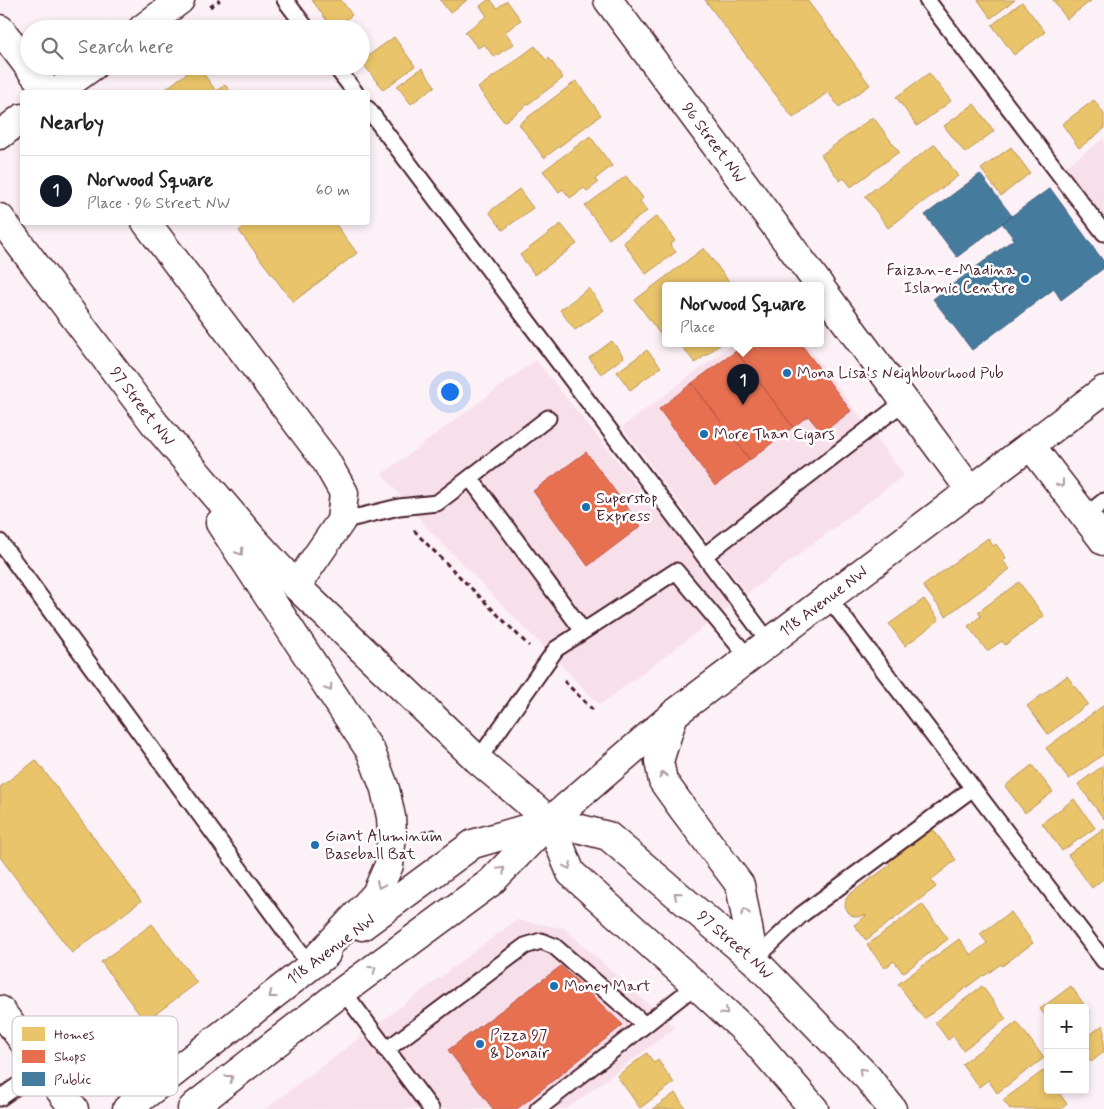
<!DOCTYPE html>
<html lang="en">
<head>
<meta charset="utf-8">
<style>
	:root { --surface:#fff; --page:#f2f2f2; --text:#222; --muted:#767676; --line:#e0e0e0; --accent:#111827 }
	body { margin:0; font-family:Mynerve,sans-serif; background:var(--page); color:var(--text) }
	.controls { position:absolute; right:15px; bottom:15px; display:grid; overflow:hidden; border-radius:5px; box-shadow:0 2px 8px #0003 }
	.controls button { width:45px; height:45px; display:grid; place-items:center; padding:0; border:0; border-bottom:1px solid var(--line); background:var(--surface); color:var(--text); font:25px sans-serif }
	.you { position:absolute; left:449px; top:391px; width:18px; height:18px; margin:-12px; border:4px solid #fff; border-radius:50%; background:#1a73e8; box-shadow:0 0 0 8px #1a73e833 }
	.badge { display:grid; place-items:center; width:32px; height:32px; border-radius:50%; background:var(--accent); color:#fff; font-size:16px; font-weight:700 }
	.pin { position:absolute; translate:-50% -41px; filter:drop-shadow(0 1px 2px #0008) }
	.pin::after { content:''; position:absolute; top:26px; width:18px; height:15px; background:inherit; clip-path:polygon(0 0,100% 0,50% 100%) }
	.popup { position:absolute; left:662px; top:282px; width:162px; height:65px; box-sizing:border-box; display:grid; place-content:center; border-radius:5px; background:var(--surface); filter:drop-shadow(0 1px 4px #0005); font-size:16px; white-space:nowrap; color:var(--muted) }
	.popup b { font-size:19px; color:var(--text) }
	.popup::after { content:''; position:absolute; left:50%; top:100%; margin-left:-10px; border:10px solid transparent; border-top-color:var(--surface) }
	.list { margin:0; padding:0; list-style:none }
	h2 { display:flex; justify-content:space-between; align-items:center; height:65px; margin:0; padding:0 20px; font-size:21px }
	h2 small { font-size:16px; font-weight:400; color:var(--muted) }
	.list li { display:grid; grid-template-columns:32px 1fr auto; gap:15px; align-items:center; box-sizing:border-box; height:70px; padding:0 20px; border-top:1px solid var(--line) }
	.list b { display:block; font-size:19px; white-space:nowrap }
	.list p { margin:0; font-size:16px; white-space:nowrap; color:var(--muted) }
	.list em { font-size:16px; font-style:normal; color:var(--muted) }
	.icon { flex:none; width:28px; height:28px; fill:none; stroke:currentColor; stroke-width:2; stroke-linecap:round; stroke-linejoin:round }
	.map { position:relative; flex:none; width:1104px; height:1109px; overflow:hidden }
	.search { position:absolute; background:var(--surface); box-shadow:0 2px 8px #0003; left:20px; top:20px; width:350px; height:55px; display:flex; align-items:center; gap:12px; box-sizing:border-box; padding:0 18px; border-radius:28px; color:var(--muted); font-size:19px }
	.panel { position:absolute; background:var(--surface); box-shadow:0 2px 8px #0003; left:20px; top:90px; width:350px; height:135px; border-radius:5px }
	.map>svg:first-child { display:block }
	.built { fill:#f8e0eb }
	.homes { fill:#e9c46a; stroke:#b99257 }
	.shops { fill:#e76f51; stroke:#b85746 }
	.public { fill:#457b9d; stroke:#465f7b }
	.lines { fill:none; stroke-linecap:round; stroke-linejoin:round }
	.lane-casing { stroke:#4a1f2b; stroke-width:19 }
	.street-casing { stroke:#4a1f2b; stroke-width:31 }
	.secondary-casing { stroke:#4a1f2b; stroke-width:31 }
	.path { stroke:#4a1f2b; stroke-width:3; stroke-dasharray:5 4; stroke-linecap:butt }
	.lane { stroke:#fff; stroke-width:15 }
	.street { stroke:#fff; stroke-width:28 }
	.secondary { stroke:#fff; stroke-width:28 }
	.oneway { stroke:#ae9aa0 }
	.poi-dot { fill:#1f6fb2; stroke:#fff; stroke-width:2 }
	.labels { text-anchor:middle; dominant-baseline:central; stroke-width:5; stroke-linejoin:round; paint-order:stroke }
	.street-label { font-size:16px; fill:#4a1f2b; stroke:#fff }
	.poi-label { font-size:16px; fill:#4a1f2b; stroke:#fff; text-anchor:start }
	.key { fill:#fff; stroke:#c9bcbf; stroke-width:1 }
	.key-label { font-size:14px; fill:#4a1f2b }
</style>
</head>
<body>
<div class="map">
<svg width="1104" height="1109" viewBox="0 0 1104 1109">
	<rect width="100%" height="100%" fill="#fcf1f6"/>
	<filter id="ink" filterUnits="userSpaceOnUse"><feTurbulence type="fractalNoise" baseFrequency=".02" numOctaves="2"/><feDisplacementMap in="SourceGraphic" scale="10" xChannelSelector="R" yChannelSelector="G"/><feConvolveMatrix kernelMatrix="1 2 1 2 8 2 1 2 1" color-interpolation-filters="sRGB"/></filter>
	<g filter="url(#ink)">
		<path class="built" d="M1104,138v79l-39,-50z
			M733,344h73l98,131 -157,119 -125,-167z
			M536,360l197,245 -133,100 -173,-177 -45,-54z
			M516,920l48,8 111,100 -108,81h-302z"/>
		<path class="homes" d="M312,0h29l11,15 -19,14z
			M440,0h27l-17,13z
			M488,0h3l6,8 10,-7 14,19 -16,12 9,12 -20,13 -10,-13 -6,4 -13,-16 22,-16 -7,-10z
			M705,0h102l63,85 -31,22 -11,-15 -35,26z
			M978,0h37l-24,18z
			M1053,0h39l-25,19z
			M1022,2l23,30 -31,23 -22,-30z
			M394,37l21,29 -32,24 -22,-29z
			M535,46l11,14 3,-2 14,20 -59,44 -26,-34z
			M196,66h2l18,25 9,-6 6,7h-60l-4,-4z
			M422,68l13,18 -24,18 -14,-18z
			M929,73l22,28 -34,25 -21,-29z
			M576,81l25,34 -57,43 -25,-34z
			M1094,100l10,14v15l-25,19 -17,-24z
			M974,104l20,27 -29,22 -21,-27z
			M873,117l26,35 -48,35 -7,-9 -4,3 -19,-26z
			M590,136l22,30 -17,13 3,4 -11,8 -3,-3 -14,10 -7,-9 -4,3 -16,-21z
			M935,144l23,32 -70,52 -23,-32z
			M1011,147l19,26 -29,23 -20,-27z
			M626,176l17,22 -3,3 7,10 -38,28 -24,-33z
			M519,189l14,19 -30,22 -14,-18z
			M657,216l18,25 -5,4 6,7 -30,22 -23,-32z
			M250,222h84l23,31 -64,49 -54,-71z
			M561,224l16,20 -42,31 -15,-20z
			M704,248l25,34 -5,4h-58v44l-6,4 -25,-34z
			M589,288l15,22 -29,20 -15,-20z
			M612,341l12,16 -23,17 -12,-16z
			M689,344h32l-26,19 -12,-15z
			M647,350l14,17 -31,23 -13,-18z
			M988,538l5,8 3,-2 10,14 -3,3 7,8 -64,47 -23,-30z
			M1019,582l25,34 -39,29 -3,-4 -15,10 -19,-25 13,-10 -3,-4z
			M924,599l15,21 -34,26 -16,-22z
			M1067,676l21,28 -40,30 -21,-28z
			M1104,705v49l-35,25 -23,-31z
			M36,760l105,141 -69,52 -72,-96v-70z
			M1032,765l21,27 -28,21 -20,-27z
			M1104,765v54l-26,-35z
			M1074,799l21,29 -33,23 -20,-28z
			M933,829l23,31 -25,20 5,7 -70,53 -12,-15 12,-9 -1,-1 -8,2 -6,-2 -3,-3 -3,-6 1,-7 4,-5 40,-29 -2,-3z
			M1104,829v49l-12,10 -24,-33z
			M922,904l26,35 -45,34 -9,-12 -9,7 -18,-23z
			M1011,912l22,31 -31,23 -1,-2 -17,12 -1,-1 -59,44 -26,-35 61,-45 12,16 16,-12 -7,-9z
			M152,924l45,59 -52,39 -44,-60z
			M982,986l24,33 -43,31 -10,-14 -5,4 -13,-18z
			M1071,986l19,27 -5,4v-9h-37v11l-8,-10z
			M1017,1022l27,36 -47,35 -9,-13 -9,7 -17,-23z
			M1103,1025l1,2v25l-13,10 -6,-7v-17z
			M647,1053l7,10 4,-3 16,23 -34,25 -23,-32z
			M1043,1071l5,7v12h9l10,14 -6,5h-51l-7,-9z
			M675,1093l11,16h-33z"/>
		<path class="shops" d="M746,344h55l50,67 -29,22 -14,-17 -15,11 -57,-76z
			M736,351l57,76 -43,33 -58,-77z
			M692,383l58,77 -35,26 -56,-77z
			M586,452l55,74 -53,40 -55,-75z
			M561,966l62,59 -106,84h-24l-45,-59z"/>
		<path class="public" d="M980,174l32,42 -55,41 -32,-42z
			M1050,188l54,74v6l-43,32 -7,-11 -82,61 -39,-51 81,-60 -12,-16z"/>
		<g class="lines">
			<g class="lane-casing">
				<path id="lane" d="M285,0l22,29
					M927,0l177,233
					M335,66l20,26
					M368,109l401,533
					M470,478l113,153
					M1085,516l19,-15
					M341,521l58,-14 38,-4 111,-85
					M0,542l310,423
					M704,556l201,-155
					M828,597l276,364
					M478,760l78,-111 120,-78 72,86
					M754,960l47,-45 172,-127
					M343,991l88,118
					M386,1050l139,-104 16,-5 13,5 91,79
					M0,1098l44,-31
					M538,1109l158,-124"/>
			</g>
			<g class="street-casing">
				<g id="street">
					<path id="s1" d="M608,0l212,286"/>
					<path d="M0,29l48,63"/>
					<path d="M142,29l38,-29"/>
					<path d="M57,92l36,-26"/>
					<path d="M0,135l22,-17"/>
					<path d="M146,222l180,239 18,32 -3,28 -45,65"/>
					<path d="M820,287l151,204"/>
					<path d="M1031,446l73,95"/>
					<path d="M0,1010l74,99"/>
				</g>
			</g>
			<g class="secondary-casing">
				<g id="secondary">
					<path id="s2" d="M0,218l155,206 99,116 42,46 182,174 72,61 58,15 146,124 114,118 24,31"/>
					<path d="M220,523l151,229 14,37 6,28 1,17 -3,31 -13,29 -66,71"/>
					<path d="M674,714l-15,47 4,20 20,28 57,76 14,75"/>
					<path d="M550,821l21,52 125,112 55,51 63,73"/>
					<path d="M362,926l111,-82 76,-22"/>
					<path d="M127,1109l199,-155"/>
					<path id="s3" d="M192,1109l4,-4 147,-114 148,-109 59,-61 124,-107 430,-324"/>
				</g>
			</g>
			<path class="path" d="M210,7l10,-7
				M104,29l7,-6
				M124,72l8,-6
				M414,530l7,8 108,108
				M564,681l31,31
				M422,833l16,-4"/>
			<use href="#lane" class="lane"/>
			<use href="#street" class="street"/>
			<use href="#secondary" class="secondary"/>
		</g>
		<defs><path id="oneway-chevron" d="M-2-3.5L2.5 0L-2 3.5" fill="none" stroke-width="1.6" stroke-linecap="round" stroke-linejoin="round" transform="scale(1.25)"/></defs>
		<g class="oneway">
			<use href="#oneway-chevron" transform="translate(1061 484) rotate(53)"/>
			<use href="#oneway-chevron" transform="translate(240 552) rotate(57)"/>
			<use href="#oneway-chevron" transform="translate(329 688) rotate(57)"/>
			<use href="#oneway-chevron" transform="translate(663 775) rotate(-105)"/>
			<use href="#oneway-chevron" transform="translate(568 866) rotate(65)"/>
			<use href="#oneway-chevron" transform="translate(502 870) rotate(-46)"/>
			<use href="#oneway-chevron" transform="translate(380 885) rotate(115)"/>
			<use href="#oneway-chevron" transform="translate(677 895) rotate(-140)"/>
			<use href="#oneway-chevron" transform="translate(745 912) rotate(-101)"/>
			<use href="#oneway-chevron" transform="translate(373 969) rotate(-36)"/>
			<use href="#oneway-chevron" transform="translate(272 995) rotate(142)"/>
			<use href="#oneway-chevron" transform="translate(725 1012) rotate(43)"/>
			<use href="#oneway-chevron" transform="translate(862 1071) rotate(-134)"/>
			<use href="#oneway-chevron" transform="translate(230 1078) rotate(-38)"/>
		</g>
	</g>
	<g class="poi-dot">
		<circle cx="1025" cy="279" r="5"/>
		<circle cx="787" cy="373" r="5"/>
		<circle cx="704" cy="434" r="5"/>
		<circle cx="586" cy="507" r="5"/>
		<circle cx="315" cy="845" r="5"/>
		<circle cx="554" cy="986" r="5"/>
		<circle cx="480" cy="1044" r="5"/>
	</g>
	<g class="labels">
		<g class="street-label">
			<text stroke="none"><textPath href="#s1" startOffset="178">96 Street NW</textPath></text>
			<text stroke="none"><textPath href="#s2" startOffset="236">97 Street NW</textPath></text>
			<text stroke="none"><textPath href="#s3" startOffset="811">118 Avenue NW</textPath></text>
			<text stroke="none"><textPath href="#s2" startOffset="1046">97 Street NW</textPath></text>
			<text transform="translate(331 950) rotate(-37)">118 Avenue NW</text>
		</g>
		<g class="poi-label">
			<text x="1015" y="270" text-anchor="end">Faizan-e-Madina<tspan x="1015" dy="18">Islamic Centre</tspan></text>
			<text x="797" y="373">Mona Lisa's Neighbourhood Pub</text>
			<text x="714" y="434">More Than Cigars</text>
			<text x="596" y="498">Superstop<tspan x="596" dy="18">Express</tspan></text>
			<text x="325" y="836">Giant Aluminum<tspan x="325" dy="18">Baseball Bat</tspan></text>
			<text x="564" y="986">Money Mart</text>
			<text x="490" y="1035">Pizza 97<tspan x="490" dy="18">&amp; Donair</tspan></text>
		</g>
	</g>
	<rect x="12" y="1016" width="166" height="80" rx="8" class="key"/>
	<rect x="22" y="1027" width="23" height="14" fill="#e9c46a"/>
	<rect x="22" y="1050" width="23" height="13" fill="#e76f51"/>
	<rect x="22" y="1072" width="23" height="14" fill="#457b9d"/>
	<g class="key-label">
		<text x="54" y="1039">Homes</text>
		<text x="54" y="1061">Shops</text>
		<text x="54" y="1084">Public</text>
	</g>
</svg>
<div class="controls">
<button>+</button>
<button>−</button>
</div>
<div class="you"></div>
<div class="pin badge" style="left:743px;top:405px">1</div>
<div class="popup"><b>Norwood Square</b>Place</div>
<div class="search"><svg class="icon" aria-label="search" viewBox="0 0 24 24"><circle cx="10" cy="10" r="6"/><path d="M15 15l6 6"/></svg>Search here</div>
<section class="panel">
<h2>Nearby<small></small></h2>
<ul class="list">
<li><span class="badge">1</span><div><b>Norwood Square</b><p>Place · 96 Street NW</p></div><em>60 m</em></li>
</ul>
</section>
</div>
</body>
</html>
